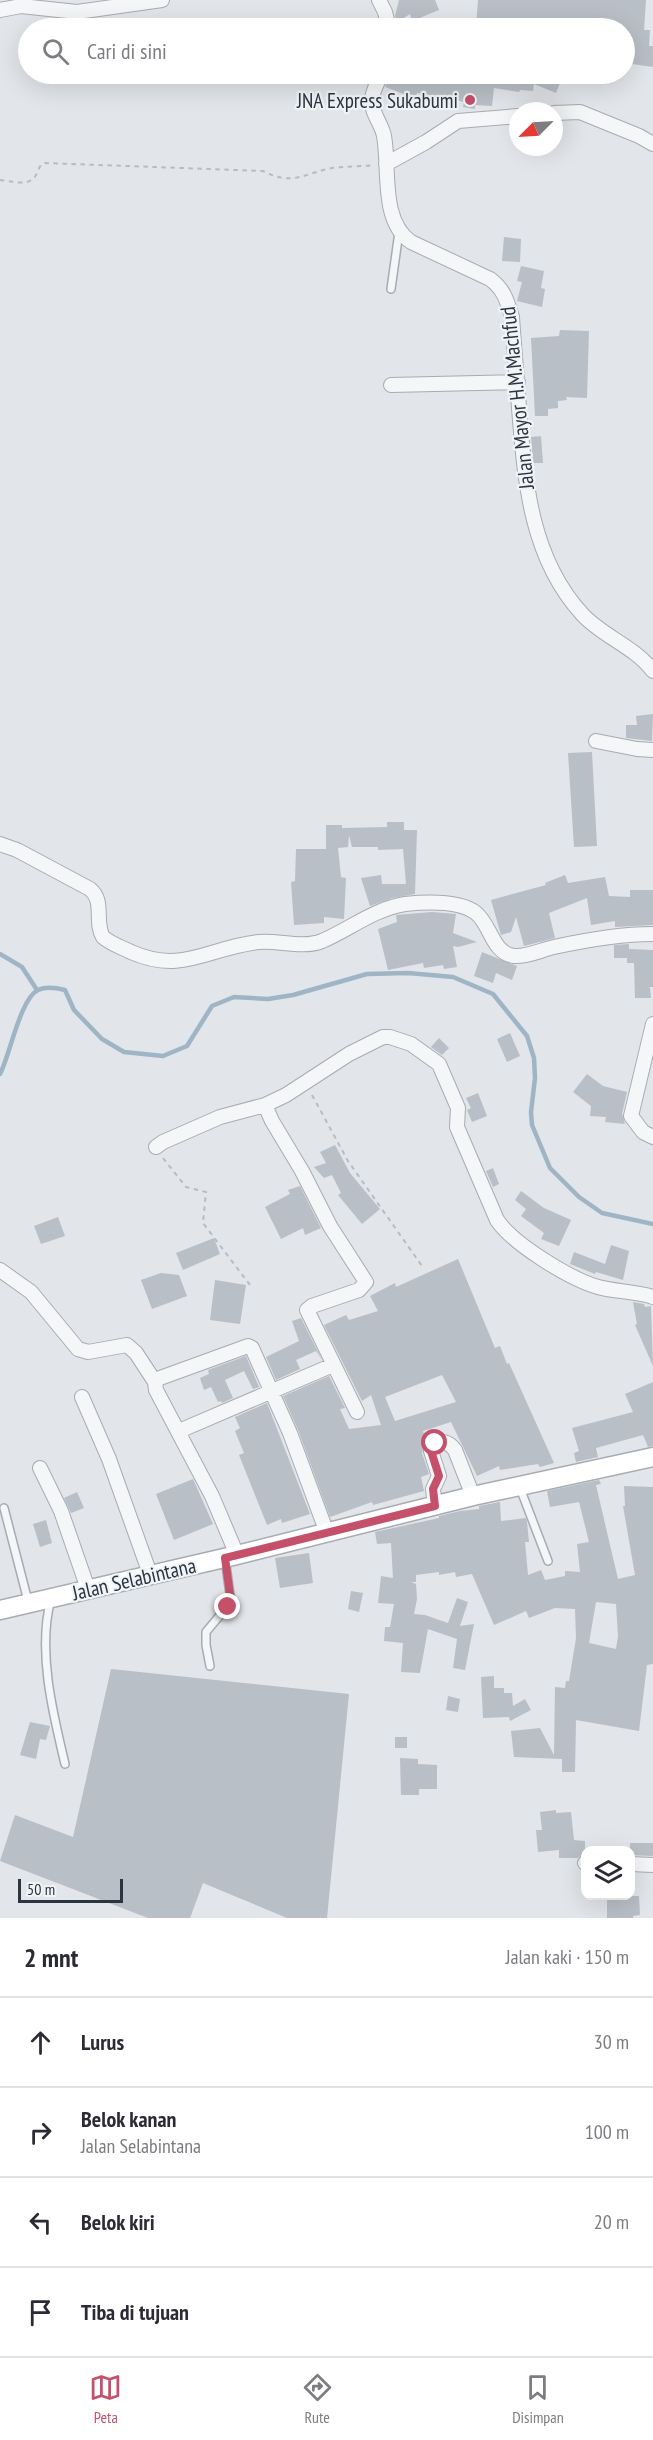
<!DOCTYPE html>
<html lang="id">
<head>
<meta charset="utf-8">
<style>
	:root { --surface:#fff; --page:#f2f2f3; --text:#2b2b33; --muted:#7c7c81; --line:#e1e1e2; --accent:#c5506a }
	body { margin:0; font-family:"PT Sans Narrow",sans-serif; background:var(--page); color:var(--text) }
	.controls { position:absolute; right:18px; bottom:18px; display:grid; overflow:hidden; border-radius:12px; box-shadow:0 6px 24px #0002 }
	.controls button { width:54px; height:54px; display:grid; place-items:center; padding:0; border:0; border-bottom:2px solid var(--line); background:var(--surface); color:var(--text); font:30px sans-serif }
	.compass { position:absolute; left:509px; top:102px; width:54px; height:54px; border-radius:50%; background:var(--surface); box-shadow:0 6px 24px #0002; rotate:246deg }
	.scale { position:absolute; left:18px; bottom:15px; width:105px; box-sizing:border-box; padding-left:6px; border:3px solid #2b3440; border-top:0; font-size:16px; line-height:21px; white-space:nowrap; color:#2b3440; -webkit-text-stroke:4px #f1f4f7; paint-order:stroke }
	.stop { position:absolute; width:18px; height:18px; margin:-14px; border:4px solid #c5506a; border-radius:50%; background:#fff }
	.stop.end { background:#c5506a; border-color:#fff; box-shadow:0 2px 6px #0008 }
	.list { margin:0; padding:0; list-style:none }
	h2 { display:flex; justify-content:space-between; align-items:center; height:78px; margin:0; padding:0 24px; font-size:26px }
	h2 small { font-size:20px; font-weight:400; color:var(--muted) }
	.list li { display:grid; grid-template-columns:39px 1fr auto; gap:18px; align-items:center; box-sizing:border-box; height:90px; padding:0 24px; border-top:2px solid var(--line) }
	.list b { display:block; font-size:22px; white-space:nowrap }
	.list p { margin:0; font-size:20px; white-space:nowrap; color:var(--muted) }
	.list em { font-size:20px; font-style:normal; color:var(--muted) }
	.icon { flex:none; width:33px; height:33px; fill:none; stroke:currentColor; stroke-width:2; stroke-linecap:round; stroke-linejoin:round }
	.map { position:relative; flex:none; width:653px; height:1918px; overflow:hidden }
	.search { position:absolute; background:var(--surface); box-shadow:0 6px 24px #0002; left:18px; right:18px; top:18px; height:66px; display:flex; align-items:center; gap:15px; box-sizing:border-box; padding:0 21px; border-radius:33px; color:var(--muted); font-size:22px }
	.sheet { height:438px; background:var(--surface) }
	nav { display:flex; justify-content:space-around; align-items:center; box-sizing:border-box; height:84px; border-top:2px solid var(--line); background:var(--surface); font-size:16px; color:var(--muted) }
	nav a { display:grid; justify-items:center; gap:3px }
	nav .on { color:var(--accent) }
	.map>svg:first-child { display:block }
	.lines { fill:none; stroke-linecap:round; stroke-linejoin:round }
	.stream { stroke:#9fb5c6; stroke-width:4.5 }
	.building { fill:#b9bfc6; fill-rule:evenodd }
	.lane-casing { stroke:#a7acb3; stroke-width:10 }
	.street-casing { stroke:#a7acb3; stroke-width:16 }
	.secondary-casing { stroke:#a7acb3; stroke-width:21 }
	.path { stroke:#b8bcc1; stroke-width:2; stroke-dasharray:4.5 4.5; stroke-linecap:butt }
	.lane { stroke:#f4f6f8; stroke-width:7 }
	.street { stroke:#f4f6f8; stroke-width:14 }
	.secondary { stroke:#fff; stroke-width:18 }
	.route { stroke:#c5506a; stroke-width:8 }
	.poi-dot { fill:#c5506a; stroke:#f1f4f7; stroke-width:2 }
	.labels { text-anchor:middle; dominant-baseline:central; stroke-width:4.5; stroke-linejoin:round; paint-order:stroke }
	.poi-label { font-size:21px; fill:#2b3440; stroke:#f1f4f7; text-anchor:end }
	.street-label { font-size:21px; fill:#2b3440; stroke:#f1f4f7 }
</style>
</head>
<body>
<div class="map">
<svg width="653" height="1918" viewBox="0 0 653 1918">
	<rect width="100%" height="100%" fill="#e2e5e9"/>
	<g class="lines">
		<path class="stream" d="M0,954l22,13 15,23
			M0,1074c10,-19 20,-75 38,-84 8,-4 19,-2 27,0l9,20 28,29 22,13 39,4 24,-10 25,-40 22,-9 34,2 25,-4 74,-21 41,-1 45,4 40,17 34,42 7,22 1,20 -4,34 1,13 18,43 29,29 23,16 51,11"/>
	</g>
	<path class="building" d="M399,0h36l4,10 -27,11 -2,-7 -13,8 -2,-6z
		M478,0h168l-2,30h6l-1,16h4v21l-21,-3 2,-16 -10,-1v-19h-58v-3h-23v3h-67z
		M390,74h132v2l39,4 -5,13 -22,-9 -1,7 -13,-1 -1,2 -25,-4 -2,18 -17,-1v4l-12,-2 1,-5 -17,-4 -30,-5 -2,5 -30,-11z
		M504,237l17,2 -1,23 -18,-1z
		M521,266l23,5 -3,17 4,1 -3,18 -25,-6 5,-19 -5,-1z
		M560,330l29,1 -2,67 -21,-1 1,3 -9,1v7l-10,1v7h-13l-4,-78 28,-2z
		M541,436l2,27h-10l-2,-26z
		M653,714l-1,27 -26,-3v-13h11l-1,-9z
		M592,752l5,94 -23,1 -6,-94z
		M387,822h17v8h13l-2,64 -23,4 -22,8 -9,-28 20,-3 1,9h24l-3,-35 -25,1v-3h-26l-3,-12 -1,12 -10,1 3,29 5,1 -2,41 -20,-2v6l-30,2 -3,-43 4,-1 1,-32h30v-24h16v3l45,-1z
		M565,875l3,8 37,-6 4,19 21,1v-7h23v35l-38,2v-6l-24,4 -4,-27 -38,15 6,25 -31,8 -8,-29 -5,15 -10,3 -10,-35 55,-15 -1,-2z
		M432,912l24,2 -3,19 24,9 -19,5 -5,-1 4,21 -13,2 -1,-4 -19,3 -1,-5 -35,7 -10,-41 19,-7 -1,-7z
		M629,944v5l24,1v37h-3l1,11h-16l-1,-35h-7v-5h-13v-13z
		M482,952l35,14 -5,14 -16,-7 -3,10 -19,-7z
		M510,1033l10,23 -13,6 -10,-23z
		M439,1038l10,10 -7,7 -11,-8z
		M587,1074l16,12 24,6 -5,22 3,10 -20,-2 1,-5 -16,-1 1,-10 -18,-14z
		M478,1093l9,23 -15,6 -5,-12 4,-2 -5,-10z
		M335,1145l15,28 30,36 -18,15 -24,-29 3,-2 -9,-18 -8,3 -10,-11 12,-4 -6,-11z
		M493,1168l6,16 -6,3 -7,-16z
		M300,1186l21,42 -16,7 -2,-7 -22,11 -16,-32 25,-13 -2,-4z
		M521,1191l23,17 27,12 -12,26 -18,-7 3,-6 -23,-17 5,-7 -11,-9z
		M58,1217l7,19 -24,8 -7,-18z
		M214,1238l6,16 -37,16 -7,-17z
		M611,1245l18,6 -6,29 -27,-8 -1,2 -25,-10 4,-12 31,12z
		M458,1259l37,89 5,-2 7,18 2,-1 45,100 -14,4 -2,-3 -38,6 -1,-4 -22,10 -26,-54 -28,9 3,9 -4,13 7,21 -8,3 3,14 -51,14 -1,-3 -42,15 -32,-87 -15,-34 46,-20 16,32 -5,1 9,20 32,-4 -10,-30 -9,6 -38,-76 22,-10 3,5 29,-9 -8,-15 25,-13 1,4zM442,1375l14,27 -61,19 -10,-24z
		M161,1273l18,2 8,21 -35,13 -11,-29z
		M215,1280l31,5 -6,39 -30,-4z
		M633,1302l11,2 1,3 6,-1 2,60 -18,-41 2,-1z
		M301,1318l21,42 -6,-9 -20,9 4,9 -24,11 -10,-23 33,-16 -7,-20z
		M246,1356l13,31 -6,2 -9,-18 -19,9 8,18 -11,5 -1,-2 -3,1 -7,-15 -7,3 -4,-12 9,-4 -1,-4z
		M653,1382v64l-5,1 -5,-12 -47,13 2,9 -22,5 -2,-9 5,-2 -7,-23 61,-16 -8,-18z
		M267,1403l43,111 -28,9 -1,-4 -14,6 -28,-70 5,-2 -9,-22 5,-3 -5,-11z
		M193,1479l20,45 -39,16 -18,-46z
		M599,1480l2,4 -5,1 22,94 17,-4 -12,-69h2l-1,-20 29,1v177l-6,1 -8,66 -63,-11 -1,52h-13v-13l-48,-2 -3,-26 29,-3 14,27 1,-68 10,1 1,-7h3l7,-43 -1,-29 -20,-1 -26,10 -3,-7 -32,14 -22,-51 -16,3 -1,-5 -16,3v-3l-23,3v7h-5l5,2 1,15 -3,15 11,1 23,8 9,-25 11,4 -8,24 14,-2 -9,46 -12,-2 4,-29 -29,-10 -8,44 -19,-1 2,-29 -19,-2 1,-14h5l4,-23 -16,-1 3,-27 12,2 -2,-35 -14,1 -2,-12 64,-14v-2l21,-5 19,-2v-3l21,-4 1,19 25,-3 1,4 2,20h-4l3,33 13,-5 4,10 20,-4v-5l15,1 -3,-28 12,-2 -10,-40 -29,5 -3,-16zM596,1602l20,2 2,32 -2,13 -27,-6z
		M77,1492l7,16 -13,5 -7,-15z
		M46,1520l6,23 -12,4 -7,-23z
		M309,1553l4,30 -33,5 -5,-30z
		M351,1591l12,2 -4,19 -11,-3z
		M111,1669l238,25 -22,224h-40l-84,-35 -13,35h-42l-148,-57 15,-46 58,22z
		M494,1676v12h10v5h8l1,13 12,-7 6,11 -21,11 -1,-4 -26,1 -2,-41z
		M448,1696l12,3 -2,13 -12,-2z
		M30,1722l20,4 -4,14 -6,-1 -4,20 -16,-4z
		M395,1737h12v11h-12z
		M400,1758l18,1v5l19,1v24h-18v6h-18z
		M556,1810v3l15,-1 3,28 11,1v13l-8,4h-18v-8l-21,2 -2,-22h6l-2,-18z
		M630,1843h23v13l-23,-1z
		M607,1896h32l1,19 -7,1v2h-26z"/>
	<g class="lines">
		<g class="lane-casing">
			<path id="lane" d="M391,289l8,-57
				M520,1488l28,73
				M4,1508l24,93
				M51,1599c-14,51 2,115 14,165
				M210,1666l-4,-21v-13l25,-30 -6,-44"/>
		</g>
		<g class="street-casing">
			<path id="street" d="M379,0l6,12 4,16
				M0,10l21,-4 56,6 85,-12
				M381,74c-3,8 -9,18 -9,26 -1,13 10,24 12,36 6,32 -4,85 27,106l79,37c14,10 17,22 22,38 2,30 5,61 7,91 6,73 11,149 63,206 21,23 52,32 71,57
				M554,113l26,-1 59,24 14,8
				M386,164l40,-22 32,-21 60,-5
				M391,385l127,-3
				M596,741l41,8 16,1
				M0,844l17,6 73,39c15,12 4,33 13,48 8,7 18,10 28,15 52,23 78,-5 128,-10 20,-2 43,7 63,-1 28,-12 52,-32 83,-37 20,-2 54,-4 71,9 15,12 16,40 38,43 13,1 27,-6 40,-9 32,-7 66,-13 99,-13
				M653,1024l-22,92 12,16 10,5
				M265,1105l7,16 30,50 28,55 36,56 -7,8 -47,16 -5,4 50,102
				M156,1147l7,-5 57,-25 45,-12 21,-10 63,-41 34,-17h7l21,7 28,20 19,44 -1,19 40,93c16,24 73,59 101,67 18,5 37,4 55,10
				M0,1270l31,22 47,57 10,3 39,-7 9,8 19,29
				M82,1397l27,62 41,115
				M179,1431l154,-66
				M40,1468l21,43 27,78
				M435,1506l-2,-17 6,-13 -8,-25 1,-5c9,-7 17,-4 23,4l18,46
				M237,1555l-25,-59 -56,-106 -1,-8 5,-4 88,-32 4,2 38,85 37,100
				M585,1863h1
				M630,1864l23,1"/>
		</g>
		<g class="secondary-casing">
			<path id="secondary" d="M0,1610l237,-55 236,-59 180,-39"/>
		</g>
		<path class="path" d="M0,180c9,1 27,6 34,-2 3,-3 4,-9 7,-13l4,-2 218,8c27,14 37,5 64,-2 14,-3 32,-2 47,-4
			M312,1095l36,66 74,105
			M163,1158l23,29 20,5 -3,31 47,62"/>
		<use href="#lane" class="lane"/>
		<use href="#street" class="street"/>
		<use href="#secondary" class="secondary"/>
	</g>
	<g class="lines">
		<path class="route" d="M228,1607l3,-5 -6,-44 210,-52 -2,-17 6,-13 -8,-25 1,-5 3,-3"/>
	</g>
	<circle class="poi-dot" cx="470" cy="100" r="6"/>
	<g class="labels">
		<g class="poi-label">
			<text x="458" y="100">JNA Express Sukabumi</text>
		</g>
		<g class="street-label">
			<text transform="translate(517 398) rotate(-96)">Jalan Mayor H.M.Machfud</text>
			<text transform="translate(134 1579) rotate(-13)">Jalan Selabintana</text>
		</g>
	</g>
</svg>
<div class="controls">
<button><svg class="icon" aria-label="layers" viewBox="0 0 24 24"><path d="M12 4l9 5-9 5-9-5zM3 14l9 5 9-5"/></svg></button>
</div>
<svg class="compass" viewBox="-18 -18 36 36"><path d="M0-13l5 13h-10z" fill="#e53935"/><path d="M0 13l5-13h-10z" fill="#7c7c81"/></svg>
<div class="scale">50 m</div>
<div class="stop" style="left:435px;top:1443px"></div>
<div class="stop end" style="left:228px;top:1607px"></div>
<div class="search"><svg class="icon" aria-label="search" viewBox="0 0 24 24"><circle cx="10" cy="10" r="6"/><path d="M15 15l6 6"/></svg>Cari di sini</div>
</div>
<section class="sheet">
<h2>2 mnt<small>Jalan kaki · 150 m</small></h2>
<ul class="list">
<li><svg class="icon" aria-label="ahead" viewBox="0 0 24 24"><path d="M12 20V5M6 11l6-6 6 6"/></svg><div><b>Lurus</b></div><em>30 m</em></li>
<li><svg class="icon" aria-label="right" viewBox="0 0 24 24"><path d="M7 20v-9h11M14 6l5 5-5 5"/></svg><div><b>Belok kanan</b><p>Jalan Selabintana</p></div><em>100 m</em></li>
<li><svg class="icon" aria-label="left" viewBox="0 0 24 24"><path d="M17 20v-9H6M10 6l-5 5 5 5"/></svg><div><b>Belok kiri</b></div><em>20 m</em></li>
<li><svg class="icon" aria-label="arrive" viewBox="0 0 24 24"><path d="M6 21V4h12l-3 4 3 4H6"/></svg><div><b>Tiba di tujuan</b></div></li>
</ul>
</section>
<nav>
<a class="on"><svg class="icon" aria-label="map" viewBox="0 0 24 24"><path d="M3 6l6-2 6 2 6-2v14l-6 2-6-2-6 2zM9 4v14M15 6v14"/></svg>Peta</a>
<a><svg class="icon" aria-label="directions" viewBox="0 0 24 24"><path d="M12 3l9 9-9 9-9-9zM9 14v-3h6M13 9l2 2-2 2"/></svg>Rute</a>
<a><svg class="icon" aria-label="saved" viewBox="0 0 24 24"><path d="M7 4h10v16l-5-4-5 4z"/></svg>Disimpan</a>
</nav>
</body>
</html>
